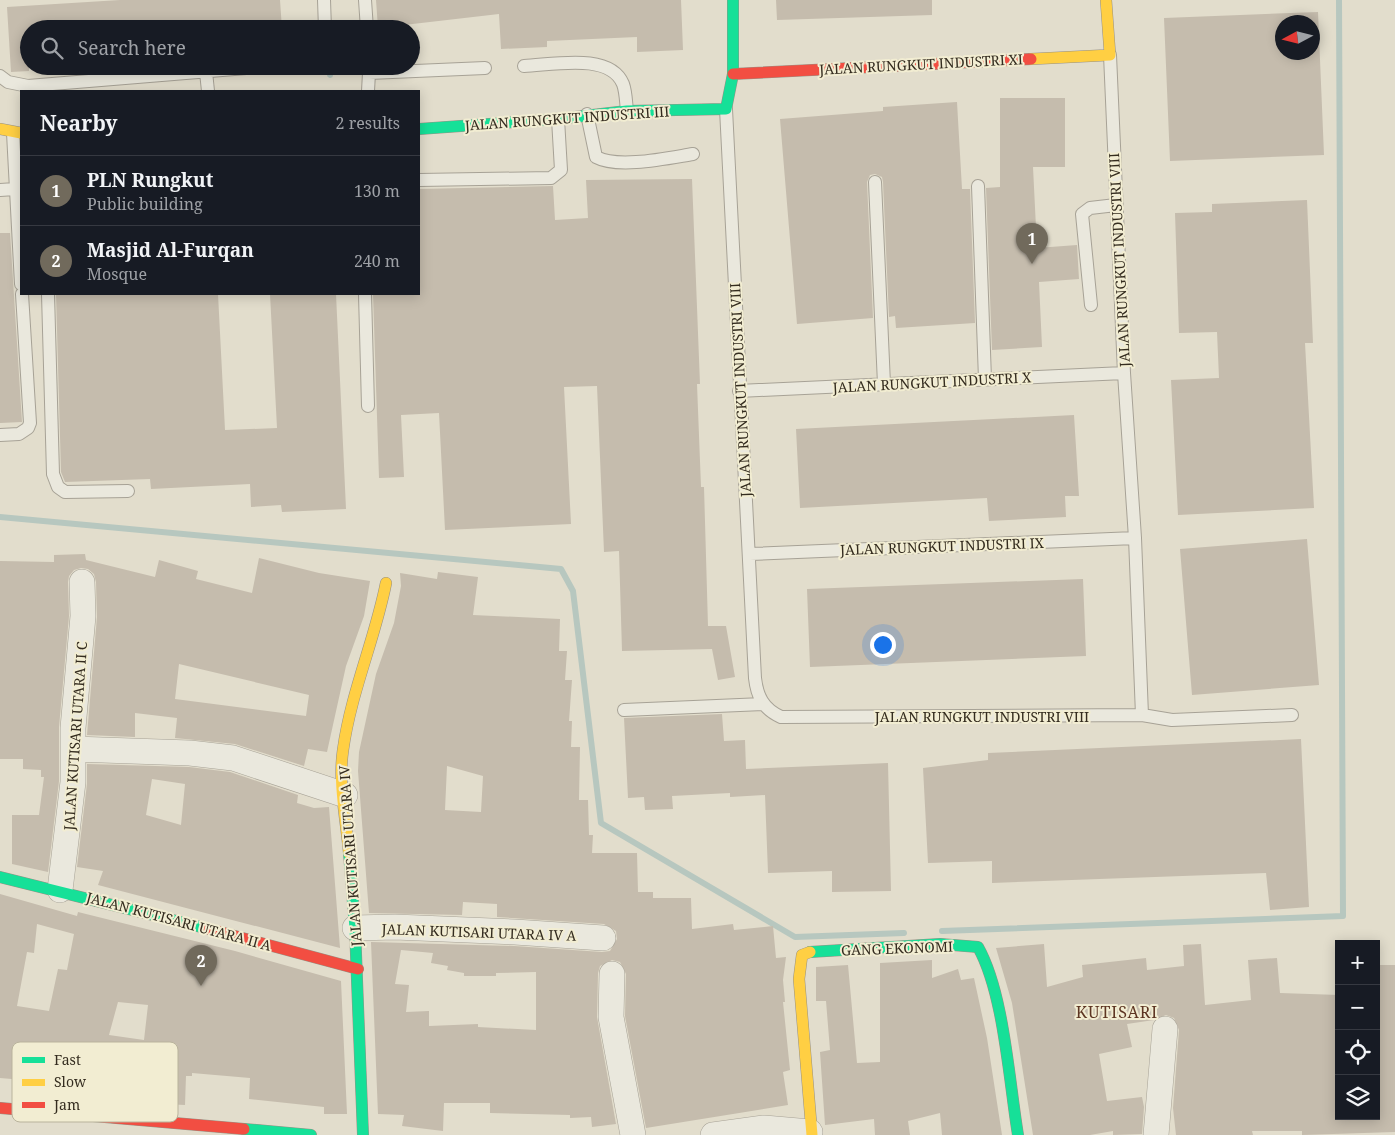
<!DOCTYPE html>
<html lang="en">
<head>
<meta charset="utf-8">
<style>
	:root { --surface:#171b24; --page:#242831; --text:#f1f3f6; --muted:#9ea1a6; --line:#363941; --accent:#716a5c }
	body { margin:0; font-family:"Noto Serif",serif; background:var(--page); color:var(--text) }
	.controls { position:absolute; right:15px; bottom:15px; display:grid; overflow:hidden; border-radius:0px; box-shadow:0 2px 12px #0003 }
	.controls button { width:45px; height:45px; display:grid; place-items:center; padding:0; border:0; border-bottom:1px solid var(--line); background:var(--surface); color:var(--text); font:25px sans-serif }
	.compass { position:absolute; left:1275px; top:15px; width:45px; height:45px; border-radius:50%; background:var(--surface); box-shadow:0 2px 12px #0003; rotate:263deg }
	.you { position:absolute; left:882px; top:644px; width:18px; height:18px; margin:-12px; border:4px solid #fff; border-radius:50%; background:#1a73e8; box-shadow:0 0 0 8px #1a73e833 }
	.badge { display:grid; place-items:center; width:32px; height:32px; border-radius:50%; background:var(--accent); color:#fff; font-size:16px; font-weight:700 }
	.pin { position:absolute; translate:-50% -41px; filter:drop-shadow(0 1px 2px #0008) }
	.pin::after { content:''; position:absolute; top:26px; width:18px; height:15px; background:inherit; clip-path:polygon(0 0,100% 0,50% 100%) }
	.list { margin:0; padding:0; list-style:none }
	h2 { display:flex; justify-content:space-between; align-items:center; height:65px; margin:0; padding:0 20px; font-size:21px }
	h2 small { font-size:16px; font-weight:400; color:var(--muted) }
	.list li { display:grid; grid-template-columns:32px 1fr auto; gap:15px; align-items:center; box-sizing:border-box; height:70px; padding:0 20px; border-top:1px solid var(--line) }
	.list b { display:block; font-size:19px; white-space:nowrap }
	.list p { margin:0; font-size:16px; white-space:nowrap; color:var(--muted) }
	.list em { font-size:16px; font-style:normal; color:var(--muted) }
	.icon { flex:none; width:28px; height:28px; fill:none; stroke:currentColor; stroke-width:2; stroke-linecap:round; stroke-linejoin:round }
	.map { position:relative; flex:none; width:1395px; height:1135px; overflow:hidden }
	.search { position:absolute; background:var(--surface); box-shadow:0 2px 12px #0003; left:20px; top:20px; width:400px; height:55px; display:flex; align-items:center; gap:12px; box-sizing:border-box; padding:0 18px; border-radius:28px; color:var(--muted); font-size:19px }
	.panel { position:absolute; background:var(--surface); box-shadow:0 2px 12px #0003; left:20px; top:90px; width:400px; height:205px; border-radius:0px }
	.map>svg:first-child { display:block }
	.lines { fill:none; stroke-linecap:round; stroke-linejoin:round }
	.stream { stroke:#b7c7bf; stroke-width:6 }
	.building { fill:#c5bcad; fill-rule:evenodd }
	.lane-casing { stroke:#a7a296; stroke-width:14 }
	.street-casing { stroke:#a7a296; stroke-width:26 }
	.fast-casing { stroke:#979185; stroke-width:12 }
	.slow-casing { stroke:#979185; stroke-width:12 }
	.jam-casing { stroke:#979185; stroke-width:12 }
	.lane { stroke:#eae8dd; stroke-width:12 }
	.street { stroke:#eae8dd; stroke-width:25 }
	.fast { stroke:#16e098; stroke-width:11 }
	.slow { stroke:#ffcf43; stroke-width:11 }
	.jam { stroke:#f24e42; stroke-width:11 }
	.labels { text-anchor:middle; dominant-baseline:central; stroke-width:4; stroke-linejoin:round; paint-order:stroke }
	.street-label { font-size:14px; fill:#342c1f; stroke:#f2edd2 }
	.quarter-label { font-size:16px; letter-spacing:1px; fill:#5d3522; stroke:#f2edd2 }
	.key { fill:#f2edd2; stroke:#b9b39c; stroke-width:1 }
	.key-label { font-size:14px; fill:#342c1f }
</style>
</head>
<body>
<div class="map">
<svg width="1395" height="1135" viewBox="0 0 1395 1135">
	<rect width="100%" height="100%" fill="#e2ddcc"/>
	<g class="lines">
		<path class="stream" d="M329,66l1,9
			M0,517l561,52 12,22 28,232 194,114 109,-4
			M942,931l401,-15 -4,-916"/>
	</g>
	<path class="building" d="M120,0h160l2,29h-253v42l-18,1 -4,-65z
		M376,0h305l2,50 -46,2v-15l-90,4v6l-46,2 -2,-35 -121,14z
		M776,0h156v15l-155,5z
		M1318,12l6,143 -154,6 -6,-143zM1282,22h30v30h-30z
		M1000,98h65v69h-32l4,81 40,-3 2,34 -40,3 3,65 -50,3 -6,-162 14,-1z
		M957,102l5,87h8l5,134 -79,5 -1,-12 -6,1 -6,-135 -1,-5 -7,-3 -5,1 -3,7 6,136 -76,6 -17,-205 103,-8v-4z
		M692,179l8,205h-3l4,103h3l4,139h18l9,51 -17,3 -6,-31 -90,2 -3,-100 -15,1 -7,-166 -33,1 7,137 -126,6 -6,-117 -38,2 3,62 -25,1 -6,-184h46v-105l134,-3 2,34 33,-2 -2,-38z
		M1307,200l6,143h-8l9,165 -136,7 -7,-135 48,-2 -2,-46 -38,1 -4,-120 37,-1v-8z
		M0,233h10l12,189 -22,1z
		M56,294h162l7,136 52,-2 -7,-134h66l10,215 -64,3 -1,-7 -30,2 -1,-23 -99,5 -1,-10 -85,3 -4,-10z
		M1074,415l5,81h-14l1,21 -77,4 -2,-23 -187,10 -4,-79z
		M1307,539l12,146 -127,10 -12,-146z
		M85,554l1,6 69,17 4,-17 39,11 -2,8 56,14 7,-35 60,15 51,8 -6,35 -18,50 -19,86 -19,-3 -4,17 -69,-22 -60,-6 2,-20 -42,-5v24l-48,-2 10,-118 -1,-35 -2,-8 -6,-5 -7,-1 -7,2 -5,6 -1,6 1,34 -10,111v54l-11,91 -36,-8v-49h27l5,-38h-3v-7l-18,-1v-10h-23v-198l54,1v-7zM179,664l130,31 -3,21 -131,-17z
		M438,572l40,5 -5,38 87,4 -1,32h8l-2,29h7l-3,41h3l-1,26h9l-1,53h9l1,35h4l-1,18h45l1,39h15v6h38l1,31 41,-5 1,6 39,-4 3,32 10,-1 -3,23 2,22h-2l7,68 -7,2 5,33 -142,23 -21,-112 1,-42 -6,-12 -8,-2 -12,6 -2,7 -1,44 19,107 -24,3 -1,-10 -21,1v-3l-80,-2v-10h-46l-1,28 -41,-5 2,-11 -26,-1 -7,-172 143,4 88,6 8,-1 7,-12 -1,-8 -12,-7 -107,-7v-13l-34,-2 -1,13 -93,-2 -11,-142 1,-19 17,-78 18,-51 7,-37 -1,-13 37,6zM447,766l36,10 -2,36 -36,-2zM401,950l32,3 -2,10 17,3 -1,4 17,3v3h32v-3l40,-1v58l-58,-3v-3l-49,2v-15l-23,1 3,-27 -14,-1z
		M1083,579l3,77 -276,11 -3,-78z
		M722,714l2,27 21,-1 1,29 142,-6 3,128 -59,1v-21l-64,2 -3,-78 -35,2v-4l-58,3 1,13 -28,1 -1,-13 -16,1 -4,-80z
		M1301,739l8,168 -39,3 -4,-37 -274,10v-22l-64,2 -5,-95 65,-8v-7z
		M87,764l102,3 41,5 68,23 -1,8 17,5 15,-1 11,141 -242,-63 5,-14 -26,-4 10,-83zM152,779l33,5 -4,41 -35,-10z
		M0,894l77,22 1,-4 157,39 106,30 6,133h-23v-7l-75,-8 1,-21 -58,-5v3h-6l-1,29 -46,-2v-2l-30,-3 1,-10 -51,-2v-3l-59,-5zM37,924l37,10 -7,36 -9,-1 -9,42 -32,-5 10,-54 7,1zM118,1002l30,3 -4,35 -35,-5z
		M1044,944l3,43 36,-10 -1,-12 64,-7 1,12 37,-4 -1,-21 18,-1 4,61 46,-5 -3,-40 29,-2 3,35 59,2v121h37v-151h19v167l-93,3v-4h-50l1,4h-77l-3,-27 6,-78 -5,-12 -8,-3 -12,5 -27,4 5,23 -33,7 8,47 35,-4 2,10 -2,27 -29,1v-4l-23,4h-57l-21,-132 -16,-55z
		M932,960v18l26,-9 3,11 13,-2 13,60 15,97h-60l-2,-22 -32,8 2,14h-35l-1,-16 -49,6 -5,-73 10,-2 -4,-49h-10v-34l32,-2 9,98 23,-1v-99z"/>
	<g class="lines">
		<g class="lane-casing">
			<path id="lane" d="M324,0l1,29
				M365,0l2,29
				M369,66v7l116,-5
				M524,66c28,-1 86,-14 99,18 3,8 3,19 4,27
				M206,72l2,19
				M0,76l8,6 20,4 243,-20
				M368,91l1,-18
				M726,109l29,569c2,18 8,31 26,39l361,-2 -7,-177 -11,-165 -14,-318
				M587,114l9,43c22,12 72,1 97,-3
				M13,133l8,151
				M419,180l132,-2 10,-8 -3,-51
				M875,182l9,202
				M978,186l7,193
				M0,190l15,-1
				M48,294l5,180 5,13 7,5 63,-1
				M365,294l3,112
				M1091,305l-9,-91 8,-6 26,-3
				M739,391l385,-18
				M0,435l19,-1 9,-6 2,-5 -8,-129
				M750,554l385,-16
				M624,710l139,-6
				M1142,715l30,5 120,-5"/>
		</g>
		<g class="street-casing">
			<path id="street" d="M73,749l117,4 43,5 112,37
				M60,890l13,-108v-54l10,-112 -1,-34
				M355,928l40,-1 120,5 88,6
				M612,974l-1,43 22,118
				M713,1135l51,-7 46,4
				M1156,1135l9,-106"/>
		</g>
		<g class="fast-casing">
			<path id="fast" d="M419,129l139,-10 69,-8 99,-2 7,-35v-74
				M349,853l6,75 8,207
				M0,877l205,51
				M810,952l130,-8 38,3c26,46 31,134 40,188
				M244,1129l67,6"/>
		</g>
		<g class="slow-casing">
			<path id="slow" d="M1031,59l79,-4 -4,-55
				M0,129l21,4
				M349,853c-3,-34 -11,-70 -6,-103 8,-58 32,-111 43,-167
				M810,952l-8,3 -3,24 13,156"/>
		</g>
		<g class="jam-casing">
			<path id="jam" d="M733,74l298,-15
				M205,928l153,41
				M0,1108l244,21"/>
		</g>
		<use href="#lane" class="lane"/>
		<use href="#street" class="street"/>
		<use href="#fast" class="fast"/>
		<use href="#slow" class="slow"/>
		<use href="#jam" class="jam"/>
	</g>
	<g class="labels">
		<g class="street-label">
			<text transform="translate(921 64) rotate(-3)">JALAN RUNGKUT INDUSTRI XI</text>
			<text transform="translate(567 118) rotate(-4)">JALAN RUNGKUT INDUSTRI III</text>
			<text transform="translate(1119 260) rotate(-93)">JALAN RUNGKUT INDUSTRI VIII</text>
			<text transform="translate(932 382) rotate(-3)">JALAN RUNGKUT INDUSTRI X</text>
			<text transform="translate(740 390) rotate(-93)">JALAN RUNGKUT INDUSTRI VIII</text>
			<text transform="translate(942 546) rotate(-2)">JALAN RUNGKUT INDUSTRI IX</text>
			<text x="982" y="716">JALAN RUNGKUT INDUSTRI VIII</text>
			<text transform="translate(75 736) rotate(-86)">JALAN KUTISARI UTARA II C</text>
			<text transform="translate(350 856) rotate(-94)">JALAN KUTISARI UTARA IV</text>
			<text transform="translate(179 921) rotate(15)">JALAN KUTISARI UTARA II A</text>
			<text transform="translate(479 932) rotate(2)">JALAN KUTISARI UTARA IV A</text>
			<text transform="translate(897 948) rotate(-2)">GANG EKONOMI</text>
		</g>
		<g class="quarter-label">
			<text x="1117" y="1012">KUTISARI</text>
		</g>
	</g>
	<rect x="12" y="1042" width="166" height="80" rx="8" class="key"/>
	<rect x="22" y="1057" width="23" height="6" fill="#16e098"/>
	<rect x="22" y="1079" width="23" height="7" fill="#ffcf43"/>
	<rect x="22" y="1102" width="23" height="6" fill="#f24e42"/>
	<g class="key-label">
		<text x="54" y="1065">Fast</text>
		<text x="54" y="1087">Slow</text>
		<text x="54" y="1110">Jam</text>
	</g>
</svg>
<div class="controls">
<button>+</button>
<button>−</button>
<button><svg class="icon" aria-label="locate" viewBox="0 0 24 24"><circle cx="12" cy="12" r="6"/><path d="M12 2v4M12 18v4M2 12h4M18 12h4"/></svg></button>
<button><svg class="icon" aria-label="layers" viewBox="0 0 24 24"><path d="M12 4l9 5-9 5-9-5zM3 14l9 5 9-5"/></svg></button>
</div>
<svg class="compass" viewBox="-18 -18 36 36"><path d="M0-13l5 13h-10z" fill="#e53935"/><path d="M0 13l5-13h-10z" fill="#9ea1a6"/></svg>
<div class="you"></div>
<div class="pin badge" style="left:1032px;top:264px">1</div>
<div class="pin badge" style="left:201px;top:986px">2</div>
<div class="search"><svg class="icon" aria-label="search" viewBox="0 0 24 24"><circle cx="10" cy="10" r="6"/><path d="M15 15l6 6"/></svg>Search here</div>
<section class="panel">
<h2>Nearby<small>2 results</small></h2>
<ul class="list">
<li><span class="badge">1</span><div><b>PLN Rungkut</b><p>Public building</p></div><em>130 m</em></li>
<li><span class="badge">2</span><div><b>Masjid Al-Furqan</b><p>Mosque</p></div><em>240 m</em></li>
</ul>
</section>
</div>
</body>
</html>
